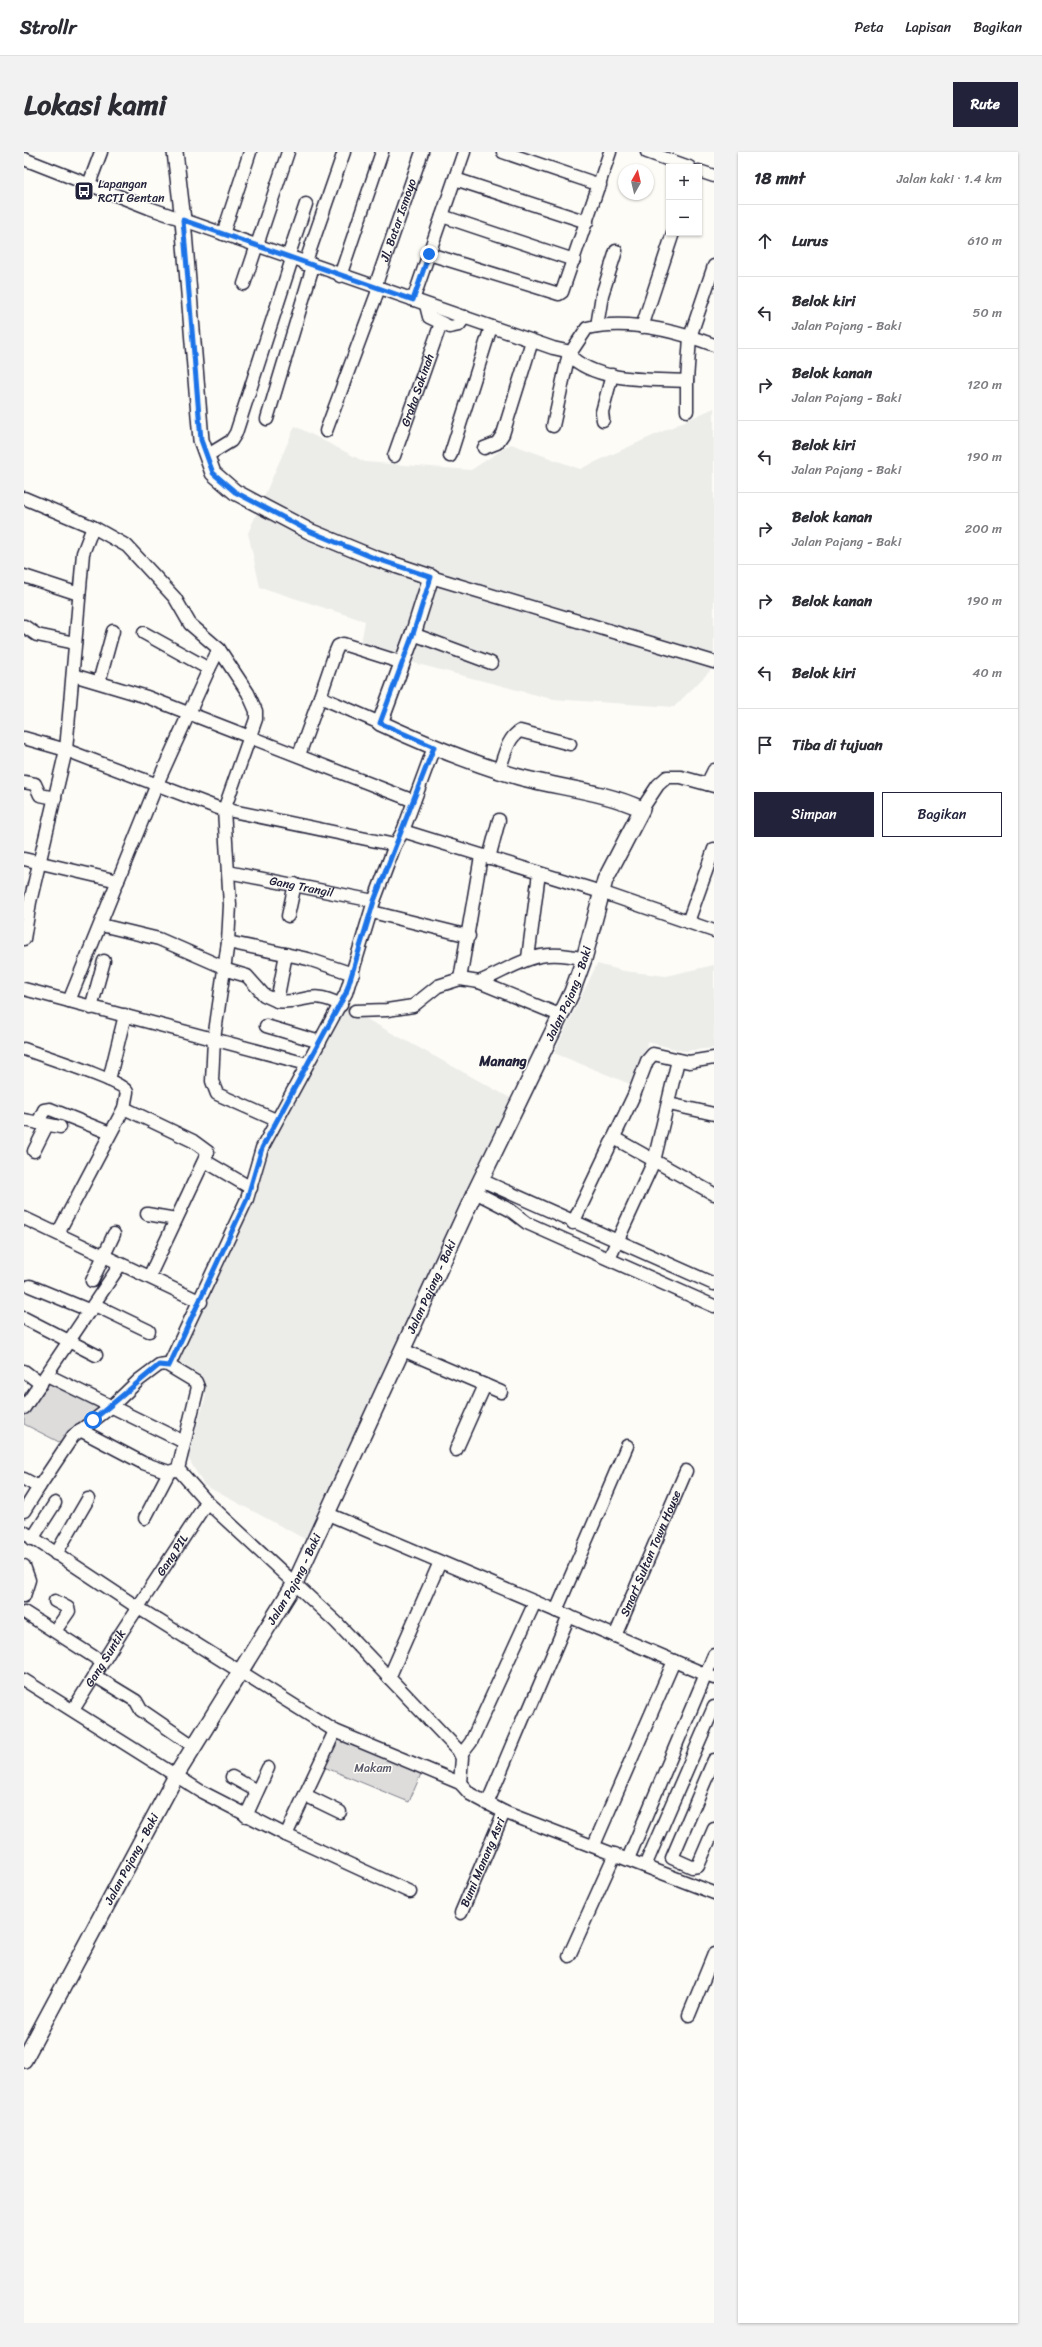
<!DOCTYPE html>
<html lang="id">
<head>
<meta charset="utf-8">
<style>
	:root { --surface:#fff; --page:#f2f2f3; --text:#2b2b33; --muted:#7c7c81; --line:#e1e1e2; --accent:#22223b }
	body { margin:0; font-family:Sriracha,sans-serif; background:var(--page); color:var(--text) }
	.controls { position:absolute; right:12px; top:12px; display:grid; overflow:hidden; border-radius:0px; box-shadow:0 1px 3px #0004 }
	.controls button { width:36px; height:36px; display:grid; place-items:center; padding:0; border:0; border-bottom:1px solid var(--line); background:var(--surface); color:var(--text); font:20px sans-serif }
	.compass { position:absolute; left:594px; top:12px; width:36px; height:36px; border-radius:50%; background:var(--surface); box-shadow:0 1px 3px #0004; rotate:8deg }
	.stop { position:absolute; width:12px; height:12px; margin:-9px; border:3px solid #1a73e8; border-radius:50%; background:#fff }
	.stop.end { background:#1a73e8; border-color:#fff; box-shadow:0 1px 4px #0008 }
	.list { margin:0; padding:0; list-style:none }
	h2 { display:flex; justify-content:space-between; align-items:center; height:52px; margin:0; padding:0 16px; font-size:17px }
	h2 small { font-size:13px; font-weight:400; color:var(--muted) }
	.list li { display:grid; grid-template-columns:26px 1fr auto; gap:12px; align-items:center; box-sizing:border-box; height:72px; padding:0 16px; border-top:1px solid var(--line) }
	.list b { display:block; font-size:15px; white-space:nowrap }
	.list p { margin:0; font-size:13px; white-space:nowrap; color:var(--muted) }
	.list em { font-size:13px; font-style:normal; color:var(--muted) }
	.actions { display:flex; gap:8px; padding:12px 16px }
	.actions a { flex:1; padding:9px 0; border:1px solid var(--accent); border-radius:0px; text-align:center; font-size:14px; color:var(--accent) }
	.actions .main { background:var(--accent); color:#fff }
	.icon { flex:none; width:22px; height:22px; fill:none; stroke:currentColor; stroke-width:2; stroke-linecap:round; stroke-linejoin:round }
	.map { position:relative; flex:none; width:690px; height:2171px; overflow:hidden; border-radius:0px }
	header { display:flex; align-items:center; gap:24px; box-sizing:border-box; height:56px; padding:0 20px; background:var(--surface); border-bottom:1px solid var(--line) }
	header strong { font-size:19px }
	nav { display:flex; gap:22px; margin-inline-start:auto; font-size:14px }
	.intro { display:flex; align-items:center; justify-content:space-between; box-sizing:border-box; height:96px; padding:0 24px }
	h1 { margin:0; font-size:28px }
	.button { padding:10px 18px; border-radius:0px; background:var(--accent); color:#fff; font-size:14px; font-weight:700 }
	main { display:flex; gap:24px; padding:0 24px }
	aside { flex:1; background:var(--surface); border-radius:0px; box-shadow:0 1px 3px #0004 }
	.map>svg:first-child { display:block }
	.built { fill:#ecece9 }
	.green { fill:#dddcdb; stroke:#807f8b }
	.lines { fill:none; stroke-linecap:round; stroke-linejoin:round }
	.minor-casing { stroke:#22223b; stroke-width:15 }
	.major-casing { stroke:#22223b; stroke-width:18 }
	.minor { stroke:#fdfcf7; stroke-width:12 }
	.major { stroke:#fdfcf7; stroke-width:15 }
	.route { stroke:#1a73e8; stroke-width:5 }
	.labels { text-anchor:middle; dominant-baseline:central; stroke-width:3; stroke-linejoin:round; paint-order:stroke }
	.poi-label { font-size:12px; fill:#22223b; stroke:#fdfcf7; text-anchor:start }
	.street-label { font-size:12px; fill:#22223b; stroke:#fdfcf7 }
	.park-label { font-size:12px; fill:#5a5a6b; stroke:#fdfcf7 }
	.quarter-label { font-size:14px; font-weight:bold; fill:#22223b; stroke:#fdfcf7 }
</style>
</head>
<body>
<header>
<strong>Strollr</strong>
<nav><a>Peta</a><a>Lapisan</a><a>Bagikan</a></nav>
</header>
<div class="intro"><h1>Lokasi kami</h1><a class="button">Rute</a></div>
<main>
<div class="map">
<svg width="690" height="2171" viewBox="0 0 690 2171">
	<rect width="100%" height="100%" fill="#fdfcf7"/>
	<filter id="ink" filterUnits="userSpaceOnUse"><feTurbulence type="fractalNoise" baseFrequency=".025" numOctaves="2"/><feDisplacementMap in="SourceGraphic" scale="8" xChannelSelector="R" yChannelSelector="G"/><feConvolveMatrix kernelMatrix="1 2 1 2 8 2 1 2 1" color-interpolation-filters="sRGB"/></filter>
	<g filter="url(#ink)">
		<path class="built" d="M690,256v251l-3,11 -37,37 -122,-8 -192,-50 5,-28 -105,-34 -12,-54 47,-107 70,36 106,8 40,-26 69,25z
			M573,812l27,7 42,5 48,-11v83l-30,3 -36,-9 -18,42 -76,-31z
			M317,853l171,94 -207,440 -101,-54 -16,-27 18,-63 -40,-31 122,-265z"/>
		<path class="green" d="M24,1227l56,28 -43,36 -37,-19v-10z
			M314,1583l85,34 -14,33 -85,-35z"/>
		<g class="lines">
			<g class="minor-casing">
				<g id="minor">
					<path d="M479,0l97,33"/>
					<path d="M623,0l42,15"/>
					<path d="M0,7l125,49 404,140 18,4 16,-24c41,-9 89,3 127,17"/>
					<path d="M675,19l15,5"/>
					<path d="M431,27l132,43"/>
					<path d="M65,32l12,-32"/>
					<path d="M418,64l132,44"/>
					<path d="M199,82l27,-82"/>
					<path d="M405,102l130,40 3,-2 48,-140"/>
					<path d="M264,105l18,-53"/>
					<path d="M281,112l39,-112"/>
					<path d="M316,124l42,-124"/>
					<path d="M220,132l44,-132"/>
					<path id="s1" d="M351,135l47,-135"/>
					<path d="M389,148l51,-148"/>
					<path d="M402,153l3,12 21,10 9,-2 6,-8"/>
					<path d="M573,174l5,-31 14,-44"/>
					<path d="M618,175l31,-94"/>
					<path d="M545,203c28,28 80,24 118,26"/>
					<path d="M663,259v-30l3,-44 24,-71"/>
					<path d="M243,267l46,-153"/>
					<path d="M579,268l-1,-8 10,-37"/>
					<path d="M529,274l16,-73"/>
					<path d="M302,279l53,-143"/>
					<path d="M460,296l13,-5 6,-9 29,-93"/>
					<path d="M189,300l18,-11 5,-8 56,-174"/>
					<path id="s2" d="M370,304l47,-133"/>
					<path d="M426,304l41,-129"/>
					<path d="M0,346l69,29 34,19 48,52 15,26 29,25 29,44 8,18v8l-32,91 6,95 -2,37 -14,97 -2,42 5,13 59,26"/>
					<path d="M0,424l55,18"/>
					<path d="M407,425l283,85"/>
					<path d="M0,474l13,9 38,8"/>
					<path d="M120,481l65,36"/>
					<path d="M389,482l78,29"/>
					<path d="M49,523l74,22 267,104"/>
					<path d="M75,530l14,-51"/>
					<path d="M356,571l-60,-26 15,-44 3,-7 5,-2 60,19"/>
					<path d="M0,586l42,12 152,58 177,37 8,-14 198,61 113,39"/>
					<path d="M275,603l21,-58"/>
					<path d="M475,618c5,-12 8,-32 21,-39l50,13"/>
					<path d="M0,630l11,2 5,11 15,3"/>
					<path d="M683,632l7,-14"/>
					<path d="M618,657l16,-24 9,-8h14l33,9"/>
					<path d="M379,679l31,-84"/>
					<path d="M465,706l10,-38"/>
					<path d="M0,707l94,22"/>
					<path id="s3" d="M204,720l146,29"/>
					<path d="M348,760l97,24"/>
					<path d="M264,764l7,-32"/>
					<path d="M664,770l26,-73"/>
					<path d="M77,773l58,14 64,28"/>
					<path d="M0,787l6,-37 36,-152 17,-197 10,-26"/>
					<path d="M204,790l80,17 45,15"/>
					<path d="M262,802l-9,47c29,4 31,-13 64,4"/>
					<path d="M504,806l11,-85"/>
					<path d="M199,817l24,7 17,19 13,6"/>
					<path d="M436,827l21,-123"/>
					<path d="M455,830c42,-18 57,-36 105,-23"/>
					<path d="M0,837l283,75"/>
					<path d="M45,849l88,-217 52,-115 10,-20"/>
					<path d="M67,856l13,-47"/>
					<path d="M331,859l32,-1 26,-4 25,-20 22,-7 19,3 83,34"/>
					<path d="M242,874l54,16"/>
					<path d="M0,897c16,6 99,32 103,43l-3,16 -66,125"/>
					<path d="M85,928l16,-65"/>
					<path d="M645,952l45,10"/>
					<path d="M100,956l69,33 15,11 -59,125"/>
					<path d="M0,968l36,7"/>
					<path d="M14,971l6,-13 6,-1 60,24"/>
					<path d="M590,986l100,56"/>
					<path d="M10,999l13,-26"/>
					<path d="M181,1009l46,27"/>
					<path d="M457,1028l233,104"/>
					<path d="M451,1040l35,18 17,13 187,83"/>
					<path d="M123,1062l29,5"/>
					<path d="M0,1066l177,84"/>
					<path d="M549,1071l61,-128 13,-34 6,-7 36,8 25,-4"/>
					<path d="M585,1107l45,-98 24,-101"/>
					<path d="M68,1129l22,-47"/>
					<path d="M6,1134l61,25"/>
					<path d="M71,1153l54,26"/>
					<path d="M0,1166l72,37"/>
					<path d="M379,1198l98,42"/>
					<path d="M145,1213l78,-166 15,-51 84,-155 28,-92 21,-56"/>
					<path d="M0,1219l17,13"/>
					<path d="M23,1223l137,67"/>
					<path d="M0,1256l96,-143"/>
					<path d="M56,1278l63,33 26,9 9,-3"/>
					<path d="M432,1298l29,-65"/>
					<path d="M0,1327l15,8 -15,24"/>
					<path d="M15,1335l34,-51 38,-29 28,-27 20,-15 7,-1 30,18 2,5 -20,82 29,33 129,120 122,128 4,8 -2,25"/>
					<path d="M304,1362l386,164"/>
					<path d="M121,1366l24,-46"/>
					<path d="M0,1380l113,75 198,124 125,52 10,11 34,18 210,81"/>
					<path d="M8,1387l23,-36"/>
					<path d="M32,1402l32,-55"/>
					<path d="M0,1414l5,14 -5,16"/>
					<path d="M31,1449l13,7 1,3 -14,20"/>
					<path d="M532,1459l71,-165"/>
					<path d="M0,1460l78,50"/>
					<path id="s4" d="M591,1484l71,-165"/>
					<path d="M71,1524l41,25 5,9 54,37"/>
					<path d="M365,1526l51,-116"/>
					<path d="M0,1528l178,112 84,43 124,57"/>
					<path id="s5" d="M49,1558l48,-77 86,-131"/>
					<path d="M505,1558l40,-94"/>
					<path d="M437,1603l10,-13 64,-140"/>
					<path d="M690,1608l-42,98 20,9 6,-1 16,-37"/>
					<path d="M208,1625l25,14"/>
					<path d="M281,1643l35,17"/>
					<path d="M463,1652l38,-90"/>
					<path d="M222,1664l22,-48"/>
					<path d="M262,1683l49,-104"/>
					<path d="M570,1693l80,-184"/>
					<path d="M604,1707l86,-204"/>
					<path d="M621,1714l69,-159"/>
					<path id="s6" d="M437,1761l43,-101"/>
					<path d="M545,1804l46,-102"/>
					<path d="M665,1863l25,-61"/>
				</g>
			</g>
			<g class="major-casing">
				<g id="major">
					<path id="s7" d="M0,1908l153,-286 118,-191 180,-391 97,-200 12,-33 21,-79 37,-71c-39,-18 -82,-21 -123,-32 -48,-14 -94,-33 -139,-54l33,-89 18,-57 -57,-19 -65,-27 -74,-39 -22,-19 -12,-33 -18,-220 -8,-68"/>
				</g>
			</g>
			<use href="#minor" class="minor"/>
			<use href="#major" class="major"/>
		</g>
	</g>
	<g class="lines" filter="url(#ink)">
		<path class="route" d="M69,1268l66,-55 10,1 78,-167 15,-51 84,-155 28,-92 60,-154 -54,-24 33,-89 18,-57 -57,-19 -65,-27 -74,-39 -22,-19 -12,-33 -18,-220 230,80 16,-46"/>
	</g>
	<defs>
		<g id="bus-square" transform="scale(1)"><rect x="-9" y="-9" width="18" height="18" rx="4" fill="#22223b" stroke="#fdfcf7"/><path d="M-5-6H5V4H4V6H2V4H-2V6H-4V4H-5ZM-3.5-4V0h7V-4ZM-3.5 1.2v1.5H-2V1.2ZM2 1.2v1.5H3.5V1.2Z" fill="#fff"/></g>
	</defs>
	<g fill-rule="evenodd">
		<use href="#bus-square" x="60" y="39"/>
	</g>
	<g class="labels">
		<g class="poi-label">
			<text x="74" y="32">Lapangan<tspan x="74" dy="14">RCTI Gentan</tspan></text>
		</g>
		<g class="street-label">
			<text stroke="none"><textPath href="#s1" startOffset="71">Jl. Batar Ismoyo</textPath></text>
			<text stroke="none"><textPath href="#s2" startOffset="70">Graha Sakinah</textPath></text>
			<text stroke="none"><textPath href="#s3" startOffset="75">Gang Trangil</textPath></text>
			<text stroke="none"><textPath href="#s7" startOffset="1199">Jalan Pajang - Baki</textPath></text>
			<text stroke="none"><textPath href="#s7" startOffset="875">Jalan Pajang - Baki</textPath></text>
			<text stroke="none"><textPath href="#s4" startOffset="90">Smart Sultan Town House</textPath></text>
			<text stroke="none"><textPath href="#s5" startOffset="184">Gang PIL</textPath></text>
			<text stroke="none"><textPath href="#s7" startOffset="552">Jalan Pajang - Baki</textPath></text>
			<text stroke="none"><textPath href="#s5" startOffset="61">Gang Suntik</textPath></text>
			<text stroke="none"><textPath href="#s7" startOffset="228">Jalan Pajang - Baki</textPath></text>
			<text stroke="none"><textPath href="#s6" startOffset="55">Bumi Manang Asri</textPath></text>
		</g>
		<g class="park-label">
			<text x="349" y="1616">Makam</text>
		</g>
		<g class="quarter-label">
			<text x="479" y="909">Manang</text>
		</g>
	</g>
</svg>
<div class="controls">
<button>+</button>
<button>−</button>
</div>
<svg class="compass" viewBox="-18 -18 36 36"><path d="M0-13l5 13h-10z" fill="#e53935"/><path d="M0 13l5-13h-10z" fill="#7c7c81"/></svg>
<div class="stop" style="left:69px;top:1268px"></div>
<div class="stop end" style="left:405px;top:102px"></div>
</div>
<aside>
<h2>18 mnt<small>Jalan kaki · 1.4 km</small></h2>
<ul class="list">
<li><svg class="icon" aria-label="ahead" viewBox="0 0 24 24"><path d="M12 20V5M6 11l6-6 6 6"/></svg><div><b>Lurus</b></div><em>610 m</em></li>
<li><svg class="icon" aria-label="left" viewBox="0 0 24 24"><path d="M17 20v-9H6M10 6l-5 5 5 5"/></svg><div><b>Belok kiri</b><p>Jalan Pajang - Baki</p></div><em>50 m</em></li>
<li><svg class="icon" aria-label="right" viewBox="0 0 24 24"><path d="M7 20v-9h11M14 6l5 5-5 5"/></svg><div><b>Belok kanan</b><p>Jalan Pajang - Baki</p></div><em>120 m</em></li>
<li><svg class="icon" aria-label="left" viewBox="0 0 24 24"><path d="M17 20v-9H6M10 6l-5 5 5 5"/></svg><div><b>Belok kiri</b><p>Jalan Pajang - Baki</p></div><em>190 m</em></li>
<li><svg class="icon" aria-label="right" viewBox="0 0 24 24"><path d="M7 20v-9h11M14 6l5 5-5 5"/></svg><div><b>Belok kanan</b><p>Jalan Pajang - Baki</p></div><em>200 m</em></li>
<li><svg class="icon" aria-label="right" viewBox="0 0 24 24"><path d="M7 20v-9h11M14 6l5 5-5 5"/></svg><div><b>Belok kanan</b></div><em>190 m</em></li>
<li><svg class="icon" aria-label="left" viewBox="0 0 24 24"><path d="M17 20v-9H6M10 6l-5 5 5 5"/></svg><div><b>Belok kiri</b></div><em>40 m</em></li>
<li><svg class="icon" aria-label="arrive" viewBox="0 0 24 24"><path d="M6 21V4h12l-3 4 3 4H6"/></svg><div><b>Tiba di tujuan</b></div></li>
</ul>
<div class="actions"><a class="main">Simpan</a><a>Bagikan</a></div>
</aside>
</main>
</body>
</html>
